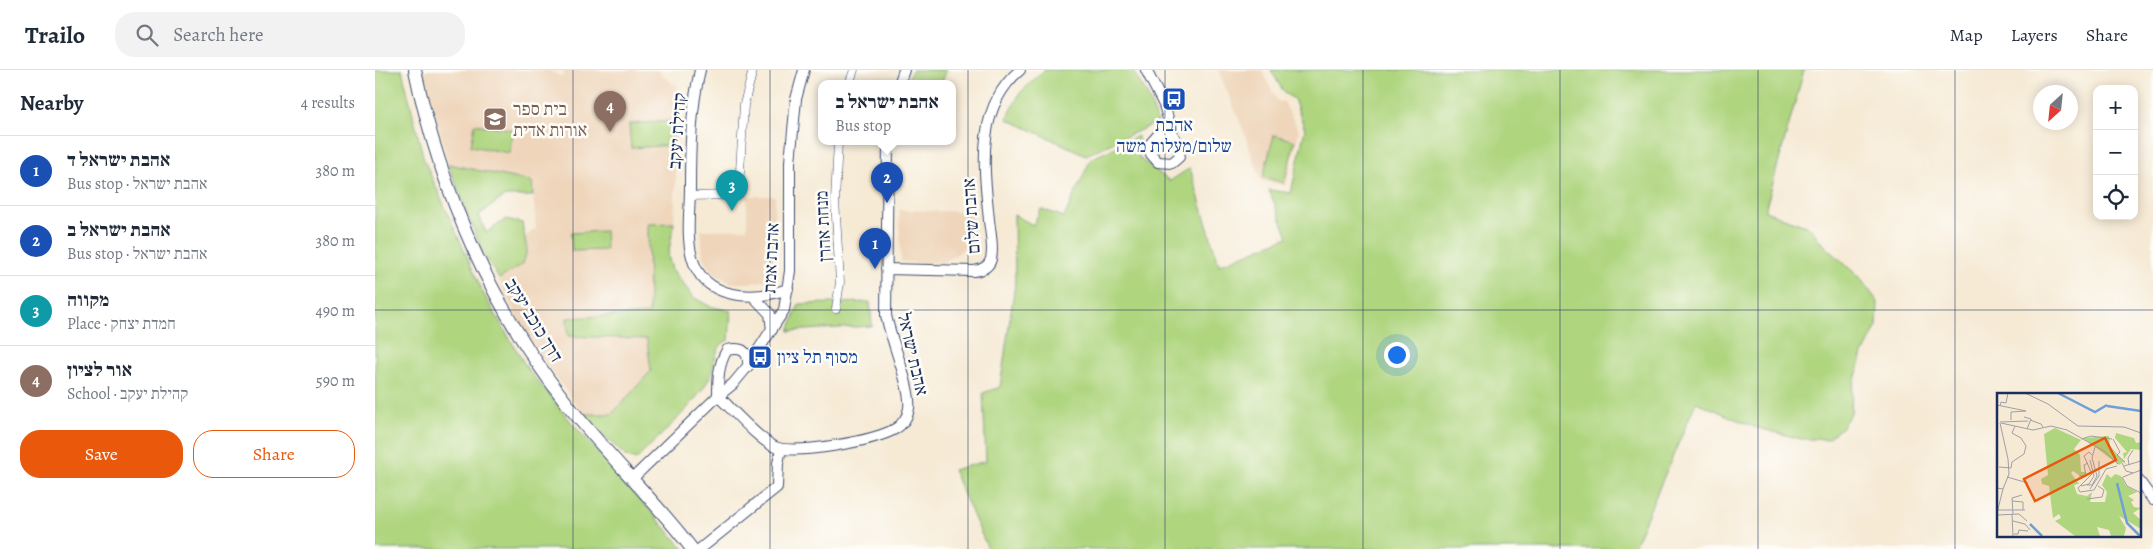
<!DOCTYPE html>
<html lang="en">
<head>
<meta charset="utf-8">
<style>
	:root { --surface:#fff; --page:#f2f2f3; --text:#1f2937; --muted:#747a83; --line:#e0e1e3; --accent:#ea580c }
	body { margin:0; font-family:Alegreya,"Frank Ruhl Libre",serif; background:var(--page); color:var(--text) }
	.controls { position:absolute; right:15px; top:15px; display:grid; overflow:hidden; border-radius:10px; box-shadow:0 2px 12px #0003 }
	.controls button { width:45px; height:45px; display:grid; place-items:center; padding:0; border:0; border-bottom:1px solid var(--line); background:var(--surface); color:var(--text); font:25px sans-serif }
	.compass { position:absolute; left:1658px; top:15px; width:45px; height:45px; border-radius:50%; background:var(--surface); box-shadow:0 2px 12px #0003; rotate:207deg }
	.you { position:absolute; left:1021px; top:284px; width:18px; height:18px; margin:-12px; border:4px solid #fff; border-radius:50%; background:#1a73e8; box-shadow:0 0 0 8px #1a73e833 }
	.badge { display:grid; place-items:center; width:32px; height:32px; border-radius:50%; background:var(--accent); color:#fff; font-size:16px; font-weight:700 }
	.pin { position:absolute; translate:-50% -41px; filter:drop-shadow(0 1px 2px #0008) }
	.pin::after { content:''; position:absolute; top:26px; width:18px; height:15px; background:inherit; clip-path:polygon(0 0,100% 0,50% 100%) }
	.popup { position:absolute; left:443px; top:10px; width:138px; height:65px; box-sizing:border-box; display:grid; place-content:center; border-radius:10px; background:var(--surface); filter:drop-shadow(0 1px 4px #0005); font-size:16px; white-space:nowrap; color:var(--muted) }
	.popup b { font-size:19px; color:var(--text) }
	.popup::after { content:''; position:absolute; left:50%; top:100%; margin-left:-10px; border:10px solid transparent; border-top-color:var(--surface) }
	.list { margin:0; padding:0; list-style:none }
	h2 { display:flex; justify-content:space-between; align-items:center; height:65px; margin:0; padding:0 20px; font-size:21px }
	h2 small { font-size:16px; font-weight:400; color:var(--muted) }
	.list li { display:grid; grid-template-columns:32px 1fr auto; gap:15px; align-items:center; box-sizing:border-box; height:70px; padding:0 20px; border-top:1px solid var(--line) }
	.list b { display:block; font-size:19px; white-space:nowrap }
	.list p { margin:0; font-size:16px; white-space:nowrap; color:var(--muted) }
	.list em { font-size:16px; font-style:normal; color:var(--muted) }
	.actions { display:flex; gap:10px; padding:15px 20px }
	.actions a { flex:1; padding:11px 0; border:1px solid var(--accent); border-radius:20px; text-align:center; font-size:18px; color:var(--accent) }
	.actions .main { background:var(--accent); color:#fff }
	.icon { flex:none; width:28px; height:28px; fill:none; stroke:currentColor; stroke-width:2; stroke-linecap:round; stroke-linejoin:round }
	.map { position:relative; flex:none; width:1778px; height:479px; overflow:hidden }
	header { display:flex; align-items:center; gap:30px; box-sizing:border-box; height:70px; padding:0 25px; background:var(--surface); border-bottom:1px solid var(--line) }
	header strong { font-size:24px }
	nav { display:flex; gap:28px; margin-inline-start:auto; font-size:18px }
	.search { width:350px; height:45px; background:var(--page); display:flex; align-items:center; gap:12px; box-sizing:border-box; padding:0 18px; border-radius:20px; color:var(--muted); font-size:19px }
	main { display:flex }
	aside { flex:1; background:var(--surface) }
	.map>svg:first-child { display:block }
	.built { fill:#efd6bb }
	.green { fill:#afd57f; stroke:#65826e }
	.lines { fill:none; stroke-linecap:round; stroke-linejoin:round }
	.pedestrian-casing { stroke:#3c4b70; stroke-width:9 }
	.minor-casing { stroke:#3c4b70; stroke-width:12 }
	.tertiary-casing { stroke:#3c4b70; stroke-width:14 }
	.pedestrian { stroke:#fff; stroke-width:8 }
	.minor { stroke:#fff; stroke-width:10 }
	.tertiary { stroke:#fff; stroke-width:12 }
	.grid { fill:none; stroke:#1b2f5e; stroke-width:1; stroke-opacity:0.55 }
	.labels { text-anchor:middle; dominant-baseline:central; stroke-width:5; stroke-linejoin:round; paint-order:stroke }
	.education-label { font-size:18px; fill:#785e54; stroke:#fdfcf7; text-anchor:start }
	.transit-label { font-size:18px; fill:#164399; stroke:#fdfcf7 }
	.street-label { font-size:18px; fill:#1b2f5e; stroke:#fdfcf7 }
	.inset-river { fill:none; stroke:#6e9fd9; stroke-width:2.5 }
	.inset-road { fill:none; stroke:#9e9fa5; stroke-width:1 }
	.view { fill:#e8590c; fill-opacity:0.15; stroke:#e8590c; stroke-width:2.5 }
	.inset-edge { fill:none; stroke:#1b2f5e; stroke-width:2.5 }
</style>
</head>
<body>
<header>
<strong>Trailo</strong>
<div class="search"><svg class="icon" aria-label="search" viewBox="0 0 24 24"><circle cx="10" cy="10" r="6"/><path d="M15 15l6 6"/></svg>Search here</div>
<nav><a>Map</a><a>Layers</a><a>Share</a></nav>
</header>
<main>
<aside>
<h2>Nearby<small>4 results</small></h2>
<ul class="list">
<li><span class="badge" style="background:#1a4fb4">1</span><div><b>אהבת ישראל ד</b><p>Bus stop · אהבת ישראל</p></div><em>380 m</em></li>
<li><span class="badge" style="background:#1a4fb4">2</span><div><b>אהבת ישראל ב</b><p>Bus stop · אהבת ישראל</p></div><em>380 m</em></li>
<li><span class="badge" style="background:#0f9aa8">3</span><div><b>מקווה</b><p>Place · חמדת יצחק</p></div><em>490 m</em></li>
<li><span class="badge" style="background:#8d6e63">4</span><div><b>אור לציון</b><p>School · קהילת יעקב</p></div><em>590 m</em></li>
</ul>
<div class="actions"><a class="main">Save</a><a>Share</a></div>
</aside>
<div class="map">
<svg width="1778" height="479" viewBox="0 0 1778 479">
	<rect width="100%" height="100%" fill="#fdfcf7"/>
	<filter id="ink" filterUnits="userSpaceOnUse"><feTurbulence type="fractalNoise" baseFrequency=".02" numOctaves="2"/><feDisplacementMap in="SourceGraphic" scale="10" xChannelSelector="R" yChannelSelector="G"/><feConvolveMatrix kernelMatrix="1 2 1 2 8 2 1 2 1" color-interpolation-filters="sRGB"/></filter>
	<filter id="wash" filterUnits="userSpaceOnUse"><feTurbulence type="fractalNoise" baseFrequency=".0096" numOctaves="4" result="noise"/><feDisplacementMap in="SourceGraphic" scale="20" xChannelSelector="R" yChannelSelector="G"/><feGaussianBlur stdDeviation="1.12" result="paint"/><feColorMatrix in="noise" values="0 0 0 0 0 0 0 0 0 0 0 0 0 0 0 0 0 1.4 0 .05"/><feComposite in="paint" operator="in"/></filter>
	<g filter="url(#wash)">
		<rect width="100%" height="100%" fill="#f6ead5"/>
		<path class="built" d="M49,0h124l14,7 3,-7h93l4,6 16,10 -4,31 3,34 -3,72 -26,1 1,90 -82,4 1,18 79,3 4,31 -39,44h-29l-58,-79 -26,-56 24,-15 4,-14 -2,-13 11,-9 -4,-45 -84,-19z
			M843,0h44l15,31 7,1 15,29 -13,55 -25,-5 -20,-57z
			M372,126h28l-1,80 -6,4 -19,3h-17l-16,-8 -13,-16 -2,-29 46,-1z
			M524,140l72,2 1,21 -10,17 -17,12 -11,2 -33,-2z"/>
		<path class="green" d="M0,0h27l22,90 60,135 43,73 45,55 112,126h-309z
			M537,0h35l-6,14h-35z
			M669,0h88l14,22 12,30 -72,33 -79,-36 13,-26z
			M896,0h533l-39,141 46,17 8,12 41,38 18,24 -1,24 -14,28 -11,36 -1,23 -10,15 -14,11h-26l-47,-12 -58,-25 -63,147h-645l-35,-79 33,-9 -3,-68 17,-6 15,-103 -1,-69 19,10 8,-16 23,8 27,-58 47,-23 1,22 31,23 20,-13 29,97 69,-28 -19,-47 22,3 14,-64 -11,-30 -10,-6z
			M296,51l2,24 -42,3 -2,-24z
			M100,54l38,6 -4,23 -38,-7z
			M899,65l21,6 -11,42 -21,-6z
			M73,94l84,18 1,14h-28l-26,19 7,18 20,-14 16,4 5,27 -4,14 -24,15 -17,-28z
			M299,153l-6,33 4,13 21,28 16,9 22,5 -2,29c-16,5 -13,26 -20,39 -15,27 -51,58 -73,81l-11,-4 -42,-42h29l39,-43 -4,-32 -79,-3 -1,-18 82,-4 -1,-90z
			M230,161l1,19 -34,1 -1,-18z
			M495,232l2,24 -83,5 10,-27z"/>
	</g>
	<g filter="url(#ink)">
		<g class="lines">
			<g class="pedestrian-casing">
				<path id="pedestrian" d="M474,14l5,-14
					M315,126l41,-1 1,-7h7l5,-84 9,-34
					M461,239l4,-27 -5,-82 3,-58"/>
			</g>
			<g class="minor-casing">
				<path id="minor" d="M325,0c-9,39 -10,78 -10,118 0,22 -4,48 2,69 11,43 61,44 96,32
					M771,0l18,35 9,30 8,12 -2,10 -7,6 -14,-1 -7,-8v-11l7,-8 10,-1 5,1
					M524,14l5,-14
					M511,199l88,2c8,-1 15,-4 17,-12 3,-12 -1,-27 -2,-39 -5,-52 -14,-112 31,-150
					M378,226l17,18 2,16
					M373,296c1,-16 -7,-19 -21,-16 -9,15 -9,29 -9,46 14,13 41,44 57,51 21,8 99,-6 120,-18 7,-4 13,-12 14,-21 3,-19 -19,-70 -23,-93l2,-173
					M257,409l86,-83 15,-12 15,-18 36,-56 6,-39v-109l6,-63 8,-29
					M1764,411l14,19
					M325,479l77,-62 1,-24 3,-14"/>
			</g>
			<g class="tertiary-casing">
				<path id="tertiary" d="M40,0c25,120 77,239 153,335 39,50 86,94 124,144"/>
			</g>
			<use href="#pedestrian" class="pedestrian"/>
			<use href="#minor" class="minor"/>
			<use href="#tertiary" class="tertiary"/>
		</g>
	</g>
	<path class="grid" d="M198,0v479M395,0v479M593,0v479M790,0v479M988,0v479M1185,0v479M1383,0v479M1580,0v479M0,240h1778"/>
	<defs>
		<g id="bus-square" transform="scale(1.25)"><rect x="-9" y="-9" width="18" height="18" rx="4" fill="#1a4fb4" stroke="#fdfcf7"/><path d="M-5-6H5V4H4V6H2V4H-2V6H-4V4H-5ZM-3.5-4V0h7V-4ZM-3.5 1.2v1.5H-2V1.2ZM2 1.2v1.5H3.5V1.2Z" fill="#fff"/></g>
		<g id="school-square" transform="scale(1.25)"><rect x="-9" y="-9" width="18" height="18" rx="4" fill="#8d6e63" stroke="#fdfcf7"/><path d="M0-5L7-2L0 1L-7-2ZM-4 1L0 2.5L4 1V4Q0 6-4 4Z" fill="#fff"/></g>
	</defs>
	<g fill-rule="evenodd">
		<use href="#bus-square" x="799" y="29"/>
		<use href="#school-square" x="120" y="49"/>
		<use href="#bus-square" x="385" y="287"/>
	</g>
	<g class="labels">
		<g class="education-label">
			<text x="138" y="39">בית ספר<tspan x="138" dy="21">אורות אדית</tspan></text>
		</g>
		<g class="transit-label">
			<text x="799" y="55">אהבת<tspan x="799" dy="21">שלום/מעלות משה</tspan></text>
			<text x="402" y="287" text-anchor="start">מסוף תל ציון</text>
		</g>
		<g class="street-label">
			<text transform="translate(302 61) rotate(-86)">קהילת יעקב</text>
			<text transform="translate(596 146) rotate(-94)">אהבת שלום</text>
			<text transform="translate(448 156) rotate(-93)">מנחת אהרן</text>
			<text transform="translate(396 188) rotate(-87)">אהבת אמת</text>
			<text transform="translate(159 250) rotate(59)">דרך כוכב יעקב</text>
			<text transform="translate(538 284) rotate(77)">אהבת ישראל</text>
		</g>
	</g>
	<g transform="translate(1622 323)">
		<rect width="144" height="144" fill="#f6ead5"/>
		<path d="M58,35l26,12 -7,9 6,6 1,17h5l-3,6 -10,-7 -2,2 8,11 7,-2 -12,3 3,9 10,2 5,-4 -2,10h15l2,-10 -5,-7 5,-11 4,4 4,-4 6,2 5,10 11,6 -9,4 6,4 -3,2 3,5 7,1 -8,5 8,7v9l-22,-13 7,12 -2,8h-13l-2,-6 -12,-3 3,9h-25l-20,-15 6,-3 -2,-4 -6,4 -4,-32 -7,-2 -1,-5 7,-4 -4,-41zM119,40l18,5 2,5 5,-1v8l-10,-1 -7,10 -1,-6 4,-1 -12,-14zM112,43l1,10 17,19 -4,-3 -4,3 -36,-27z" fill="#afd57f"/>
		<path class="inset-river" d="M61,0l37,19 12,-7M110,13l34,5M120,90l10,40 13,13M33,131l12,12"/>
		<path class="inset-road" d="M28,0l23,11 30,22 46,1 17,6M0,12l29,6M3,13l1,-4 5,1 2,-10M27,24l7,2 -4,10M14,27v-8l15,-1M33,27l11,4 2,3M3,29l28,-1M3,30l8,36 1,15 -6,15M4,30l32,7 18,-4 16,4 37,21 14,13M84,46l10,-3 21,3M116,46l7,13 -3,3 8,7M95,62l-3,-3 -5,4 8,18 -14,14 2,4 14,-2 12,-21 11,-3M125,70l4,8 7,2M132,72l-1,-7 5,-8M127,73l17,-5M2,74l12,1 1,-6 12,-8 2,-8 -5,-8 -9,-5 3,-7M82,83h7l-2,-11 4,-2M10,84l21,6M125,84l5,9 14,7M126,84l18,-7M90,92h5l5,-9 -5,-18 3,-11M84,93l8,-2 5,-8 -4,-16M0,95l6,1 -6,24M93,96l9,-13v-15M90,106l15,-2 2,-7 -6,-4M15,108l11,1v8M1,117h27M15,121l1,22M16,121l-1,-16 10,-3M0,122l22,-1 8,7M16,128l12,3 5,6M17,141h4l1,-4 9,1"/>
		<path class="view" d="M108,45l11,22 -81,41 -11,-22z"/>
		<rect width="144" height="144" class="inset-edge"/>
	</g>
</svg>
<div class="controls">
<button>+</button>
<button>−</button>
<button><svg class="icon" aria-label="locate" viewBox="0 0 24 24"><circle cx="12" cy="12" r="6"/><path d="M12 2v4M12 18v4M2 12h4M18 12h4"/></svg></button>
</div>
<svg class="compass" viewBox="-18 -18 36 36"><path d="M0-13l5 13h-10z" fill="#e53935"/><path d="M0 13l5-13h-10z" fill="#747a83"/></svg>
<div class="you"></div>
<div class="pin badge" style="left:500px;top:199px;background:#1a4fb4">1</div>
<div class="pin badge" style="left:512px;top:133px;background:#1a4fb4">2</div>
<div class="popup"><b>אהבת ישראל ב</b>Bus stop</div>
<div class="pin badge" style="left:357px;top:141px;background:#0f9aa8">3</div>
<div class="pin badge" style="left:235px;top:62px;background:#8d6e63">4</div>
</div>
</main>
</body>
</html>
